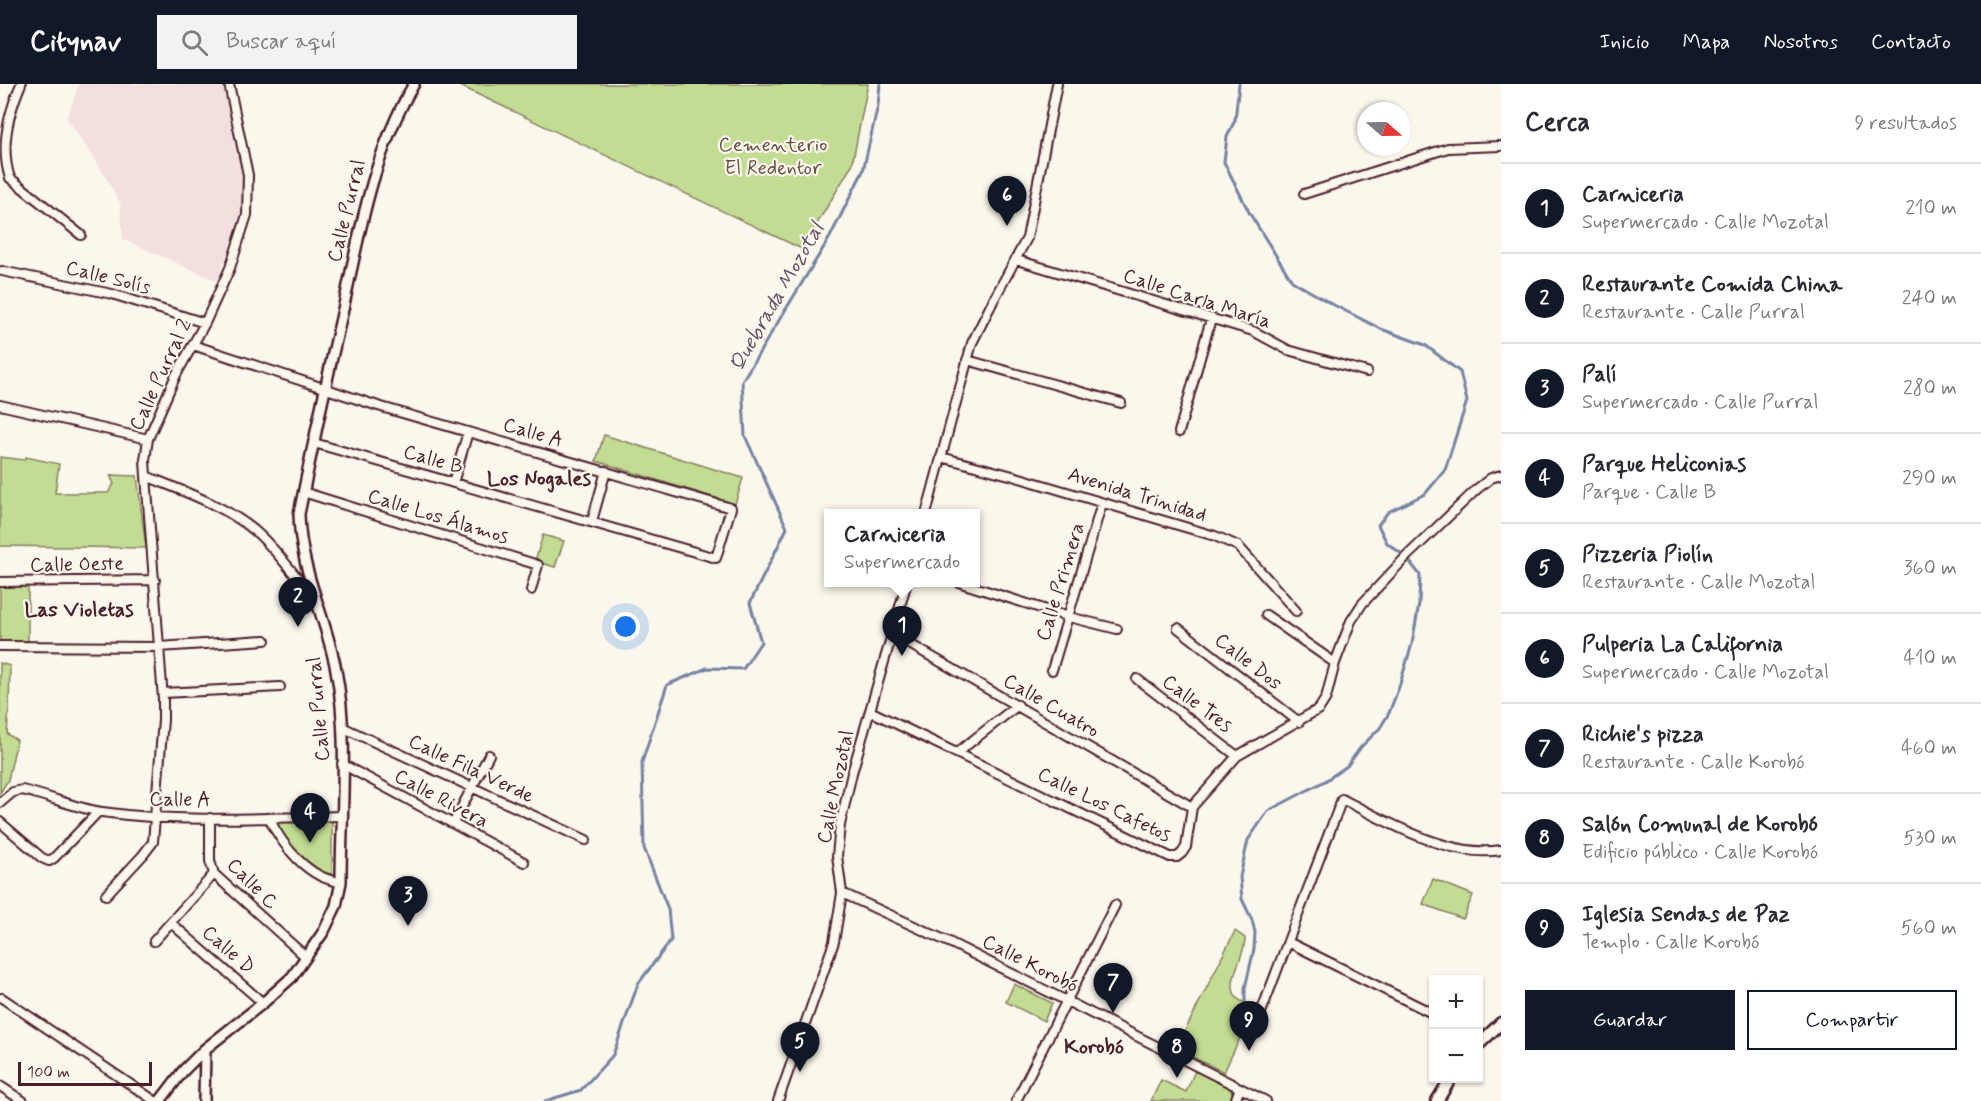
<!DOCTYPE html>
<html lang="es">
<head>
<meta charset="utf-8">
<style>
	:root { --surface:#fff; --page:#f2f2f3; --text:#2b2b33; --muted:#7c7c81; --line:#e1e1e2; --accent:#111827 }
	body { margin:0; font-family:Mynerve,sans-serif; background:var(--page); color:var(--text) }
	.controls { position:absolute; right:18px; bottom:18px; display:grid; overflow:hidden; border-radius:0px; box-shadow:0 2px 4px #0004 }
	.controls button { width:54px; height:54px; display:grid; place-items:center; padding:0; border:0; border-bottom:2px solid var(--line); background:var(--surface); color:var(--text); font:30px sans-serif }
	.compass { position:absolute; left:1357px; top:18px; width:54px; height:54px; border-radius:50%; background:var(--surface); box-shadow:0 2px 4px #0004; rotate:110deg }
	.scale { position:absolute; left:18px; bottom:15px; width:134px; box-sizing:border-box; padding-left:6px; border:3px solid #4a1f2b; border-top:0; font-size:16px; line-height:21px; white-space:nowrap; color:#4a1f2b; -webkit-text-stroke:4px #fbf7ec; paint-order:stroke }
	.you { position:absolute; left:626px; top:543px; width:21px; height:21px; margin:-15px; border:4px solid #fff; border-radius:50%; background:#1a73e8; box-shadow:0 0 0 9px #1a73e833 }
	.badge { display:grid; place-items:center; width:39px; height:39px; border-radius:50%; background:var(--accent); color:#fff; font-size:20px; font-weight:700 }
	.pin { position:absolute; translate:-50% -50px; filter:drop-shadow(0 2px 3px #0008) }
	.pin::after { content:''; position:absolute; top:32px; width:21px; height:18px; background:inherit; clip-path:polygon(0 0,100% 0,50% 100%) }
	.popup { position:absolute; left:824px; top:425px; width:156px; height:78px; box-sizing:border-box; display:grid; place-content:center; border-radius:0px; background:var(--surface); filter:drop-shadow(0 2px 4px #0005); font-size:20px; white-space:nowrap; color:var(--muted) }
	.popup b { font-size:22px; color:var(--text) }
	.popup::after { content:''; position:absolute; left:50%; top:100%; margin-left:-12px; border:12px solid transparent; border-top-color:var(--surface) }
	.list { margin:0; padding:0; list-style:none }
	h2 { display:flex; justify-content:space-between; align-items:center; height:78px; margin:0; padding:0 24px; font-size:26px }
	h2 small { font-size:20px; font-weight:400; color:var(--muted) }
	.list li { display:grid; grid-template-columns:39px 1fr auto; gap:18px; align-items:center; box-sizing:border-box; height:90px; padding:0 24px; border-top:2px solid var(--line) }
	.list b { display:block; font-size:22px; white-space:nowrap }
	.list p { margin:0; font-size:20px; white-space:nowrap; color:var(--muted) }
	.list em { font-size:20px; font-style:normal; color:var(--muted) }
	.actions { display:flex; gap:12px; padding:18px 24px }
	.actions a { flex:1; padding:14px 0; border:2px solid var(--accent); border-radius:0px; text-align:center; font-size:21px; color:var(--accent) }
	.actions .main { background:var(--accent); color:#fff }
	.icon { flex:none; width:33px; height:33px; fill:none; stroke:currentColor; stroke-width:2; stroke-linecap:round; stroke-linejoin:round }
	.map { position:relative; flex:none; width:1501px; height:1017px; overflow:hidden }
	header { display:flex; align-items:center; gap:36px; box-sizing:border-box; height:84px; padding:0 30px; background:var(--accent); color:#fff }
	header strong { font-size:28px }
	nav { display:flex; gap:33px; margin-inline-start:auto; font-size:21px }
	.search { width:420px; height:54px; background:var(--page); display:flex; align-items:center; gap:15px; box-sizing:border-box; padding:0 21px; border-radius:0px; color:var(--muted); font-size:22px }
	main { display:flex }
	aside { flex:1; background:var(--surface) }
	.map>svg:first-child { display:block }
	.built { fill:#f2dfde }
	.green { fill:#c3dc93; stroke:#867e5f; stroke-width:1.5 }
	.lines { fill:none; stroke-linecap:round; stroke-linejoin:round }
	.stream { stroke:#7683a1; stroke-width:3 }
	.minor-casing { stroke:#4a1f2b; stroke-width:12 }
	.tertiary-casing { stroke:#4a1f2b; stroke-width:14 }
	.secondary-casing { stroke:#4a1f2b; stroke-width:15 }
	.minor { stroke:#fbf7ec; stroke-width:8 }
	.tertiary { stroke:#fbf7ec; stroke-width:9 }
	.secondary { stroke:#fbf7ec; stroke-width:10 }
	.labels { text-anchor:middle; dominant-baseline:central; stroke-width:4.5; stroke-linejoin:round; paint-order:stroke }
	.park-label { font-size:20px; fill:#684e45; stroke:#fbf7ec }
	.street-label { font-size:20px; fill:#4a1f2b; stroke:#fbf7ec }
	.water-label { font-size:21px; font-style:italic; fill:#605166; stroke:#fbf7ec }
	.neighbourhood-label { font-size:21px; font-weight:bold; fill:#4a1f2b; stroke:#fbf7ec }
</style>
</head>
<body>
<header>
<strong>Citynav</strong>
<div class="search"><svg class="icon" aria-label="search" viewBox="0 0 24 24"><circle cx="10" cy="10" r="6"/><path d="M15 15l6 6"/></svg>Buscar aquí</div>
<nav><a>Inicio</a><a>Mapa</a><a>Nosotros</a><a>Contacto</a></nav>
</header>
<main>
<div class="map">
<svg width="1501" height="1017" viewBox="0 0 1501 1017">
	<rect width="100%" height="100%" fill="#fbf7ec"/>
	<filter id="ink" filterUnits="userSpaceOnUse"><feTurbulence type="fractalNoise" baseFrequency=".0167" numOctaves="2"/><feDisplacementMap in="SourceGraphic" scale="12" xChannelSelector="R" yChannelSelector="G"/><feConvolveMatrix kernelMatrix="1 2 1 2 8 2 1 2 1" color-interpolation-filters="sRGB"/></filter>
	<g filter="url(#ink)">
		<path class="built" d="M79,0h146l18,99 -1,30 -25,68 -94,-42 -3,-36 -13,-24 -40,-61z"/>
		<path class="green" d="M456,0h412l-16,81 -50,84z
			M604,351l139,43 -8,26 -139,-43z
			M0,373l24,3 2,-3 33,7 -4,29h53l6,-9 -4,-9 27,1 9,72 -146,-2z
			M543,451l21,6 -9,26 -20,-6z
			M0,502l28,1v54h-28z
			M0,579l10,3 -1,42 -2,26 10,6 -9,40 -8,13z
			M276,737h56v53l-11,-2 -26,-21 -15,-16z
			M1433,795l40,16 -10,24 -40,-15z
			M1235,847l10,7c1,17 -21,45 -8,60 4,4 12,7 17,10l-30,64 -48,-23z
			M1014,900l38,19 -8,18 -38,-19z
			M1195,987l35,17 3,8 -3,5h-79l10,-21 25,12z"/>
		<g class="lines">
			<path class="stream" d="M1239,0l-4,36 -8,17 -3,25 26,52 42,67 38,22 51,26 44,16 35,27 7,29 -22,69 -20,24 -37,18 -10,13 9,18 19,14 14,18 -1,29 -7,40 -13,43 -10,26 -9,15 -19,19 -14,19 -22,15 -57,30 -20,29 -8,37 2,22 10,21 3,12 -1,17 -9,39v14
				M545,1017l36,-11 32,-35 25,-71 33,-44 -3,-31 -24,-61 -2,-86 25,-77 40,-17 36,1 18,-27 -11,-39 37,-75 -42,-92 -3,-55 88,-144 33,-66 15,-66 2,-21"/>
			<g class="minor-casing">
				<path id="minor" d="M21,0c-12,28 -21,64 -11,94l71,57
					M229,0l19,91 -1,40 -17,53 -25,55 -29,52 -28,64 -3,21 1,16c37,15 77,29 108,54 23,20 42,47 61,70
					M1304,110l144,-46 53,-2
					M1017,176l236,71 35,19 79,22
					M2,187l110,23 93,29
					M193,261l185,61 353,102 -15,50 -402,-115
					M967,276l154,43
					M0,321l148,34
					M1179,348l32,-113
					M941,373l72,19 202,60 23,10 58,65
					M453,399l15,-51
					M303,408l235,73 -7,25
					M926,430l46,-171 21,-42 34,-63 30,-154
					M592,437l14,-50
					M0,498l155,-2
					M958,498l111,35 48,12
					M1266,531l69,48
					M1178,544l121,94
					M894,551l298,172
					M0,562l159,1 106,-7
					M1052,586l50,-167
					M1137,595l100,77
					M163,609l117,-6
					M870,627l300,146h7l5,-4 4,-6 6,-40 45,-51 82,-47 7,-11 9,-35 16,-42 11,-17 44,-47 71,-68 14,-11 10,-3
					M342,643l244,113
					M958,668l60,-47
					M342,680l182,98
					M0,719l13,-11 9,-2c27,6 53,18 80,22 78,11 160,6 239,4
					M210,734v43l4,13 92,83
					M269,734c13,27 39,61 72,64
					M456,734l33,-63
					M0,738l42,36 7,3 5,-3 44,-46
					M842,809l109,50 315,158
					M106,811l37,-40 10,-13 10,-122v-21l-17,-223
					M171,839l92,80
					M154,857l60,-67
					M1288,858l146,72
					M2,914l153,103
					M1260,931l82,-216c43,22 109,60 159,51
					M0,1002l23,15
					M778,1017l56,-159 8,-49 -5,-37 3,-31 12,-52 55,-191
					M1016,1017l99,-196
					M1235,1017l5,-13"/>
			</g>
			<g class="tertiary-casing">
				<path id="tertiary" d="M160,1017l23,-30 22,-22 58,-46 29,-26 32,-46 12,-25 5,-24c0,-68 8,-146 -5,-212 -10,-54 -36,-99 -37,-156 14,-70 29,-140 45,-209 16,-76 30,-154 70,-221
					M204,1017l1,-52"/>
			</g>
			<g class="secondary-casing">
				<path id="secondary" d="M1478,961l23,-22
					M1437,1017l14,-23"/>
			</g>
			<use href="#minor" class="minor"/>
			<use href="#tertiary" class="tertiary"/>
			<use href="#secondary" class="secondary"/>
		</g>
	</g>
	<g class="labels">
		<g class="park-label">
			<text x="773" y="61">Cementerio<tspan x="773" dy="23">El Redentor</tspan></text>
		</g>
		<g class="street-label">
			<text transform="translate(347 127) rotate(-76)">Calle Purral</text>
			<text transform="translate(108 194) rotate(14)">Calle Solís</text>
			<text transform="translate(1197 215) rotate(18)">Calle Carla María</text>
			<text transform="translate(161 291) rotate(-65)">Calle Purral 2</text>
			<text transform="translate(533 349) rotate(16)">Calle A</text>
			<text transform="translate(433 376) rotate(16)">Calle B</text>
			<text transform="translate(1137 411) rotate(17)">Avenida Trinidad</text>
			<text transform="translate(438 433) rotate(17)">Calle Los Álamos</text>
			<text transform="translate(77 481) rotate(-1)">Calle Oeste</text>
			<text transform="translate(1061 498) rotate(-73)">Calle Primera</text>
			<text transform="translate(1248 578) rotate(38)">Calle Dos</text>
			<text transform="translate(1197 620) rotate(37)">Calle Tres</text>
			<text transform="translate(1051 622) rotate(30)">Calle Cuatro</text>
			<text transform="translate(319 625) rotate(-95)">Calle Purral</text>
			<text transform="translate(471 685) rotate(25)">Calle Fila Verde</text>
			<text transform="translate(836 703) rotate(-78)">Calle Mozotal</text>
			<text transform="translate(441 715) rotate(28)">Calle Rivera</text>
			<text transform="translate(180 716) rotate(1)">Calle A</text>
			<text transform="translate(1104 721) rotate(26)">Calle Los Cafetos</text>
			<text transform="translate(252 800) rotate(45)">Calle C</text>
			<text transform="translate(228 866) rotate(41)">Calle D</text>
			<text transform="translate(1030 880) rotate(27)">Calle Korobó</text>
		</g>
		<g class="water-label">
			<text transform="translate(777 213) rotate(-60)">Quebrada Mozotal</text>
		</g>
		<g class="neighbourhood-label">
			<text x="539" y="395">Los Nogales</text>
			<text x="79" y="526">Las Violetas</text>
			<text x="1094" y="963">Korobó</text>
		</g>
	</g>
</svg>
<div class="controls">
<button>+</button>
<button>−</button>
</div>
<svg class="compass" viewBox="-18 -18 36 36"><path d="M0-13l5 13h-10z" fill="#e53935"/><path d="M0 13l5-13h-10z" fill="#7c7c81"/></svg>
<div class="scale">100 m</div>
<div class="you"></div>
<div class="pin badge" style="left:902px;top:572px">1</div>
<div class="popup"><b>Carniceria</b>Supermercado</div>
<div class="pin badge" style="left:298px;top:543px">2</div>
<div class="pin badge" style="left:408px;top:842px">3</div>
<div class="pin badge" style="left:310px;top:759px">4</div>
<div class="pin badge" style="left:800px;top:988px">5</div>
<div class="pin badge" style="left:1007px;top:142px">6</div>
<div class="pin badge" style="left:1113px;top:929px">7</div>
<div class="pin badge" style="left:1177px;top:994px">8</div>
<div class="pin badge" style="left:1249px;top:967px">9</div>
</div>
<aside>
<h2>Cerca<small>9 resultados</small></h2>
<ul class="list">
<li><span class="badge">1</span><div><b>Carniceria</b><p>Supermercado · Calle Mozotal</p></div><em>210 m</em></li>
<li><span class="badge">2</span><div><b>Restaurante Comida China</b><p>Restaurante · Calle Purral</p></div><em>240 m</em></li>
<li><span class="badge">3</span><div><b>Palí</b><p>Supermercado · Calle Purral</p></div><em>280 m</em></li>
<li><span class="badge">4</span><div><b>Parque Heliconias</b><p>Parque · Calle B</p></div><em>290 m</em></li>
<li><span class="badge">5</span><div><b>Pizzeria Piolín</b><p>Restaurante · Calle Mozotal</p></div><em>360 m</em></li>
<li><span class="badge">6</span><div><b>Pulperia La California</b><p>Supermercado · Calle Mozotal</p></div><em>410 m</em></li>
<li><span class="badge">7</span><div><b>Richie's pizza</b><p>Restaurante · Calle Korobó</p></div><em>460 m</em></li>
<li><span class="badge">8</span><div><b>Salón Comunal de Korobó</b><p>Edificio público · Calle Korobó</p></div><em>530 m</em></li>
<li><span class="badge">9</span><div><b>Iglesia Sendas de Paz</b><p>Templo · Calle Korobó</p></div><em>560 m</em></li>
</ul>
<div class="actions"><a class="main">Guardar</a><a>Compartir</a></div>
</aside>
</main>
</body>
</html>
